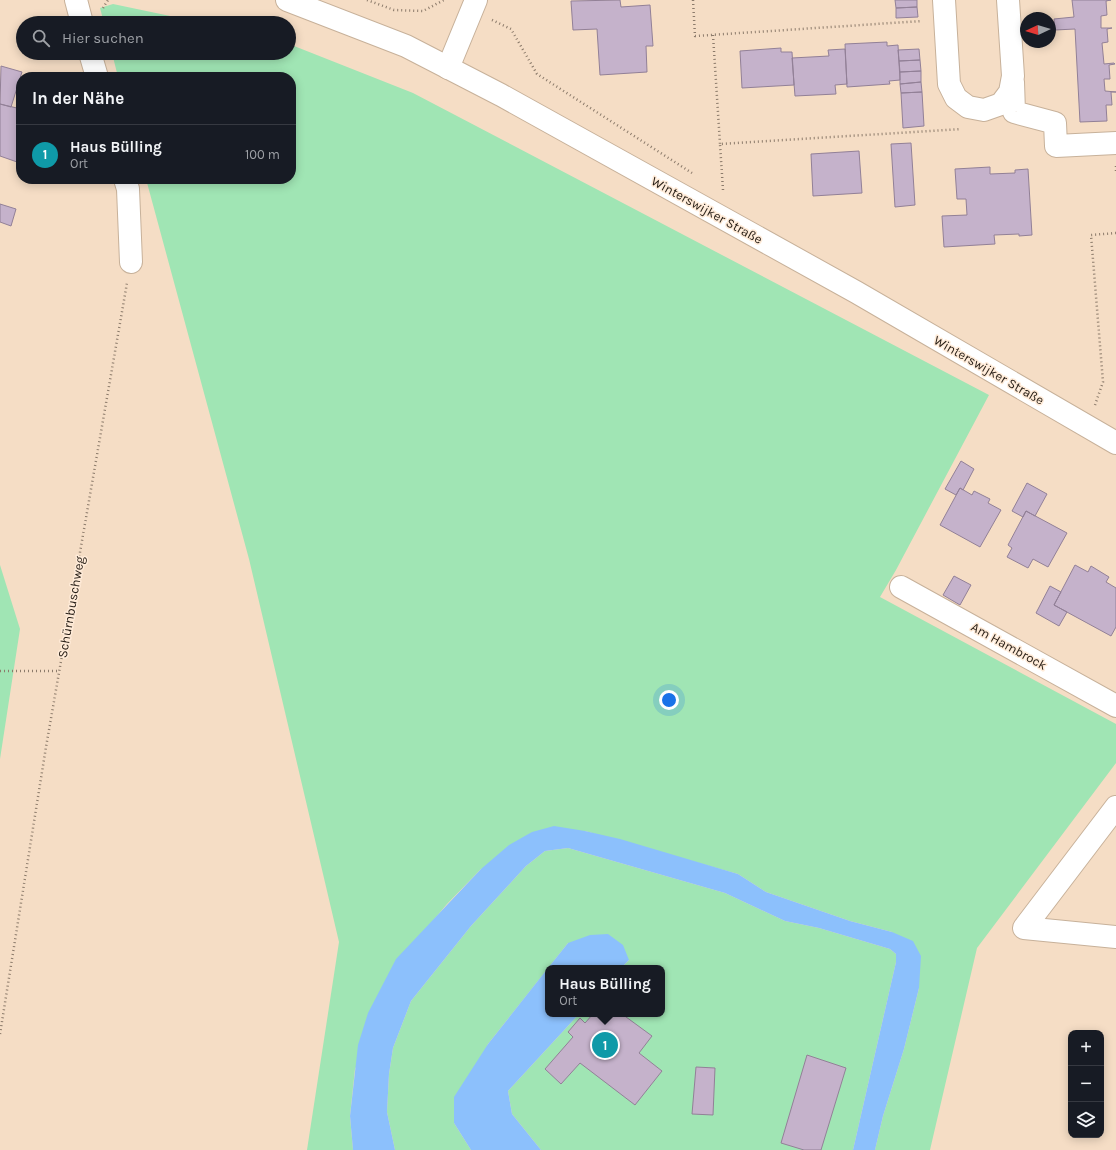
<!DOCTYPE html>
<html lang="de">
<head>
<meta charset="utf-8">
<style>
	:root { --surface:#171b24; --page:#20242c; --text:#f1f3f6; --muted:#9ea1a6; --line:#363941; --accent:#0b8043 }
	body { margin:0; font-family:Karla,sans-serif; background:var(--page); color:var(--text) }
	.controls { position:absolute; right:12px; bottom:12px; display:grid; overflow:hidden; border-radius:8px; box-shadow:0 2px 10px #0003 }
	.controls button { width:36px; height:36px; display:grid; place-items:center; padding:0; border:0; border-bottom:1px solid var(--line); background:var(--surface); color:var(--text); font:20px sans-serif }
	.compass { position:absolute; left:1020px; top:12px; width:36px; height:36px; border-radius:50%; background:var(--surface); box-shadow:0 2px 10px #0003; rotate:266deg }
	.you { position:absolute; left:669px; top:700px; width:14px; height:14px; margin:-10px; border:3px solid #fff; border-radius:50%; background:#1a73e8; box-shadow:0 0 0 6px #1a73e833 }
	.badge { display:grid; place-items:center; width:26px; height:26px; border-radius:50%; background:var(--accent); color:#fff; font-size:13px; font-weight:700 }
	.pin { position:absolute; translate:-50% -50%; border:2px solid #fff; box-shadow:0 1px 4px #0006 }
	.popup { position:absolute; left:545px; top:965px; width:120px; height:52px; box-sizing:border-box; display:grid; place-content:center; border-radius:8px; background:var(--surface); filter:drop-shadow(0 1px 3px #0005); font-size:13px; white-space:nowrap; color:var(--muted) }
	.popup b { font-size:15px; color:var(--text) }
	.popup::after { content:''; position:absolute; left:50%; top:100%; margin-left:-8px; border:8px solid transparent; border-top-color:var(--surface) }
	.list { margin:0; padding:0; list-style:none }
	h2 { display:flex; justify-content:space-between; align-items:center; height:52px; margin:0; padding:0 16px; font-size:17px }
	h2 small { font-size:13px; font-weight:400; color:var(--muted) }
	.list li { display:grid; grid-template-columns:26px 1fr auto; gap:12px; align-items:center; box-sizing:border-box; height:60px; padding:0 16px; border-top:1px solid var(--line) }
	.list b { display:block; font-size:15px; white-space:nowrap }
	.list p { margin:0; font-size:13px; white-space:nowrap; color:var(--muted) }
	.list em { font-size:13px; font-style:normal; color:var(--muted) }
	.icon { flex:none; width:22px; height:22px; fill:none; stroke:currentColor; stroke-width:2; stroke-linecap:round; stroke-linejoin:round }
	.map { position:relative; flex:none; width:1116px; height:1150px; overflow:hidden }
	.search { position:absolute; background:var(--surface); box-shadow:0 2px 10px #0003; left:16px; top:16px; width:280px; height:44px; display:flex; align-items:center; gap:10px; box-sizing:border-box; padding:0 14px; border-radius:22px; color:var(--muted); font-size:15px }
	.panel { position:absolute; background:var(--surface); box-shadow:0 2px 10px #0003; left:16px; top:72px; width:280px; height:112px; border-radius:16px }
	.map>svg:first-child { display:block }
	.green { fill:#a0e5b4 }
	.water { fill:#8cc0fc }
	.building { fill:#c5b2cb; stroke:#928097 }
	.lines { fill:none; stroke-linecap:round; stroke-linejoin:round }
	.minor-casing { stroke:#c7b19a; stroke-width:24 }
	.major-casing { stroke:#c7b19a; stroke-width:24 }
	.path { stroke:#8c7b6b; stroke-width:2.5; stroke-dasharray:1 3; stroke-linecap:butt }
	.minor { stroke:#fff; stroke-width:22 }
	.major { stroke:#fff; stroke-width:22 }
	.labels { text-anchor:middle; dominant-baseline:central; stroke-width:3; stroke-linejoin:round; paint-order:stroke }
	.street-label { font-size:13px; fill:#251c14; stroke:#ffebd8 }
</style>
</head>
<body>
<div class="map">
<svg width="1116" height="1150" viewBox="0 0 1116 1150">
	<rect width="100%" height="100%" fill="#f5ddc5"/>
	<path class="green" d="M113,4l81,17 43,2h-133l-4,-15z
		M289,44l124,49 576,302 -93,175 -16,27 236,127v39l-139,185 -47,202h-55l8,-34 21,-67 15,-61 -27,-56 -42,-11 -84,-29 -28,-18 -153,-43 -104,38 -34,35 -27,32 -65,133 -5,47 3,34h-46l32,-208 -90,-383 -103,-380h145v-102h-173l-6,-24h177z
		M0,565l20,64 -20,130z
		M568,848l157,45 60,28 34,7 44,13 27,8 6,5v8l-43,188h-312l-29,-36 -4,-23 71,-77h83v-46h-41l8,-8 -61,-17 -80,101 -34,79 17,27h-76l-8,-38 2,-38 4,-26 18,-47 60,-75 55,-60 19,-15z"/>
	<path class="water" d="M554,826l31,5 35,8 118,35 28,18 84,29 42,11 21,9 8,15 -2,32 -15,61 -21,67 -8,34h-22l43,-188v-8l-6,-5 -27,-8 -44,-13 -34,-7 -60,-28 -157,-45 -23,3 -19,15 -55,60 -60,75 -18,47 -4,26 -2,38 8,38h-42l-3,-34 8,-71 10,-32 28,-54 85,-90 28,-24 23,-13z
		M608,934l15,11 6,15 -8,8h-73l20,-25 22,-8z
		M548,968v46h31l-71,77 4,23 29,36h-70l-17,-27v-26l34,-53z"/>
	<path class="building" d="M620,0l1,7 29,-2 3,41h-7l1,26 -47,3 -3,-46 -24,1 -2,-29z
		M895,0h22v7l-21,1z
		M1072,0h39l-5,1 1,14 -6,1v12h11l-5,1 1,13 -6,1 2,21 10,-1 1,1 -6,1 1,14h-6l1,12 11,1h-5l1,13h-6l1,16 -27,1 -5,-93 -20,1 -1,-11 20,-2z
		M917,7l1,10 -22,1v-10z
		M887,42v4l11,-1 2,35 -11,1 1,3 -43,3 -2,-43z
		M781,48v4h11l2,33 -52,3 -2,-37z
		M845,49l2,35 -12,1 1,9 -41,2 -3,-38 37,-2 -1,-6z
		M919,49l1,11 -21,1 -1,-11z
		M920,60l1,11 -21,1 -1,-11z
		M1,66l21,6 -11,35 -11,-3z
		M921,71v11l-21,2v-12z
		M921,82l1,10 -21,1 -1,-9z
		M922,92l2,34 -21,2 -2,-35z
		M0,104l21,5 -1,54 -20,-7z
		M911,143l4,62 -20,2 -4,-63z
		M859,151l3,42 -49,3 -2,-42z
		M990,167v7l25,-1v-3l13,-1 4,66 -13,1v-2l-25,1 1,9 -51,3 -2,-31 25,-1 -1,-16h-9l-2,-30z
		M0,204l16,5 -5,17 -11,-4z
		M961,461l13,8 -11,21 -3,-2 -4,7 -11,-6z
		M1027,483l20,11 -12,22 -9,-5 -3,6 -11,-6z
		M960,488l12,7 2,-4 16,8 -2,4 13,7 -21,37 -40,-22z
		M1026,511l41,22 -19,34 -15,-8 -5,9 -21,-11 5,-9 -4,-3z
		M1075,565l13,7 3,-6 18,11 -3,5 10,6v39l-5,9 -57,-31z
		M954,576l17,9 -11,20 -17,-10z
		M1050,586l11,6 -7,13 13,7 -8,14 -23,-13z
		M593,1014h29l30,22 -13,17 23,18 -27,34 -55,-42 -19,21 -16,-15 28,-32 -5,-5 12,-14 5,5z
		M807,1055l39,13 -25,82h-17l-23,-7z
		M696,1067l19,1 -2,47 -21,-1z"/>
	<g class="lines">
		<g class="minor-casing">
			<path id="minor" d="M76,0l6,23
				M944,0l5,84 7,14 12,9 16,3 17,-6 9,-12 3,-16 -5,-76
				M90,53l7,24
				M448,68l28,-68
				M1013,82l1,30 41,11 1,23 60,-3
				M125,179l3,10 3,73
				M901,587l215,119
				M1116,807l-92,121 92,9"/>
		</g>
		<g class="major-casing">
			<path id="major" d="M287,0l119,46 95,49 355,197 260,151"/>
		</g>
		<path class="path" d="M367,0l27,10 29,1 21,-11
			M693,0l2,36 227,-15
			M103,8l5,-8
			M492,20l19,9 26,45 155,99
			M713,35l7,109
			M1116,166v6
			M723,190l-3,-46 241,-15
			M1095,405l8,-23 -12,-147 25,-2
			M0,671h59
			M0,1034l46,-287 81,-464"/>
		<use href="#minor" class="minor"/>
		<use href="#major" class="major"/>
	</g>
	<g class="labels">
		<g class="street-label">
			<text transform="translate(707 210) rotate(29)">Winterswijker Straße</text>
			<text transform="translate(989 370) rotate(30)">Winterswijker Straße</text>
			<text transform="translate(71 607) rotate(-80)">Schürnbuschweg</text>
			<text transform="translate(1009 646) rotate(29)">Am Hambrock</text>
		</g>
	</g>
</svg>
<div class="controls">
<button>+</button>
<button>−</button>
<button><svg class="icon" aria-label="layers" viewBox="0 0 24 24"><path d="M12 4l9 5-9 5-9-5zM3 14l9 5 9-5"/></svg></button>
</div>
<svg class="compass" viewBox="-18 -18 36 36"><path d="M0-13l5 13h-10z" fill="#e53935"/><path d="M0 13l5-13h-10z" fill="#9ea1a6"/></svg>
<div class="you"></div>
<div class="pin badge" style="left:605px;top:1045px;background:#0f9aa8">1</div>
<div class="popup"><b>Haus Bülling</b>Ort</div>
<div class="search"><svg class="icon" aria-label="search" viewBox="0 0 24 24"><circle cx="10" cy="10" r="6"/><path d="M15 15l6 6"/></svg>Hier suchen</div>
<section class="panel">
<h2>In der Nähe<small></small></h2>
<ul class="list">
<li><span class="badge" style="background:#0f9aa8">1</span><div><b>Haus Bülling</b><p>Ort</p></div><em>100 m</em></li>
</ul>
</section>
</div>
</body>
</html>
